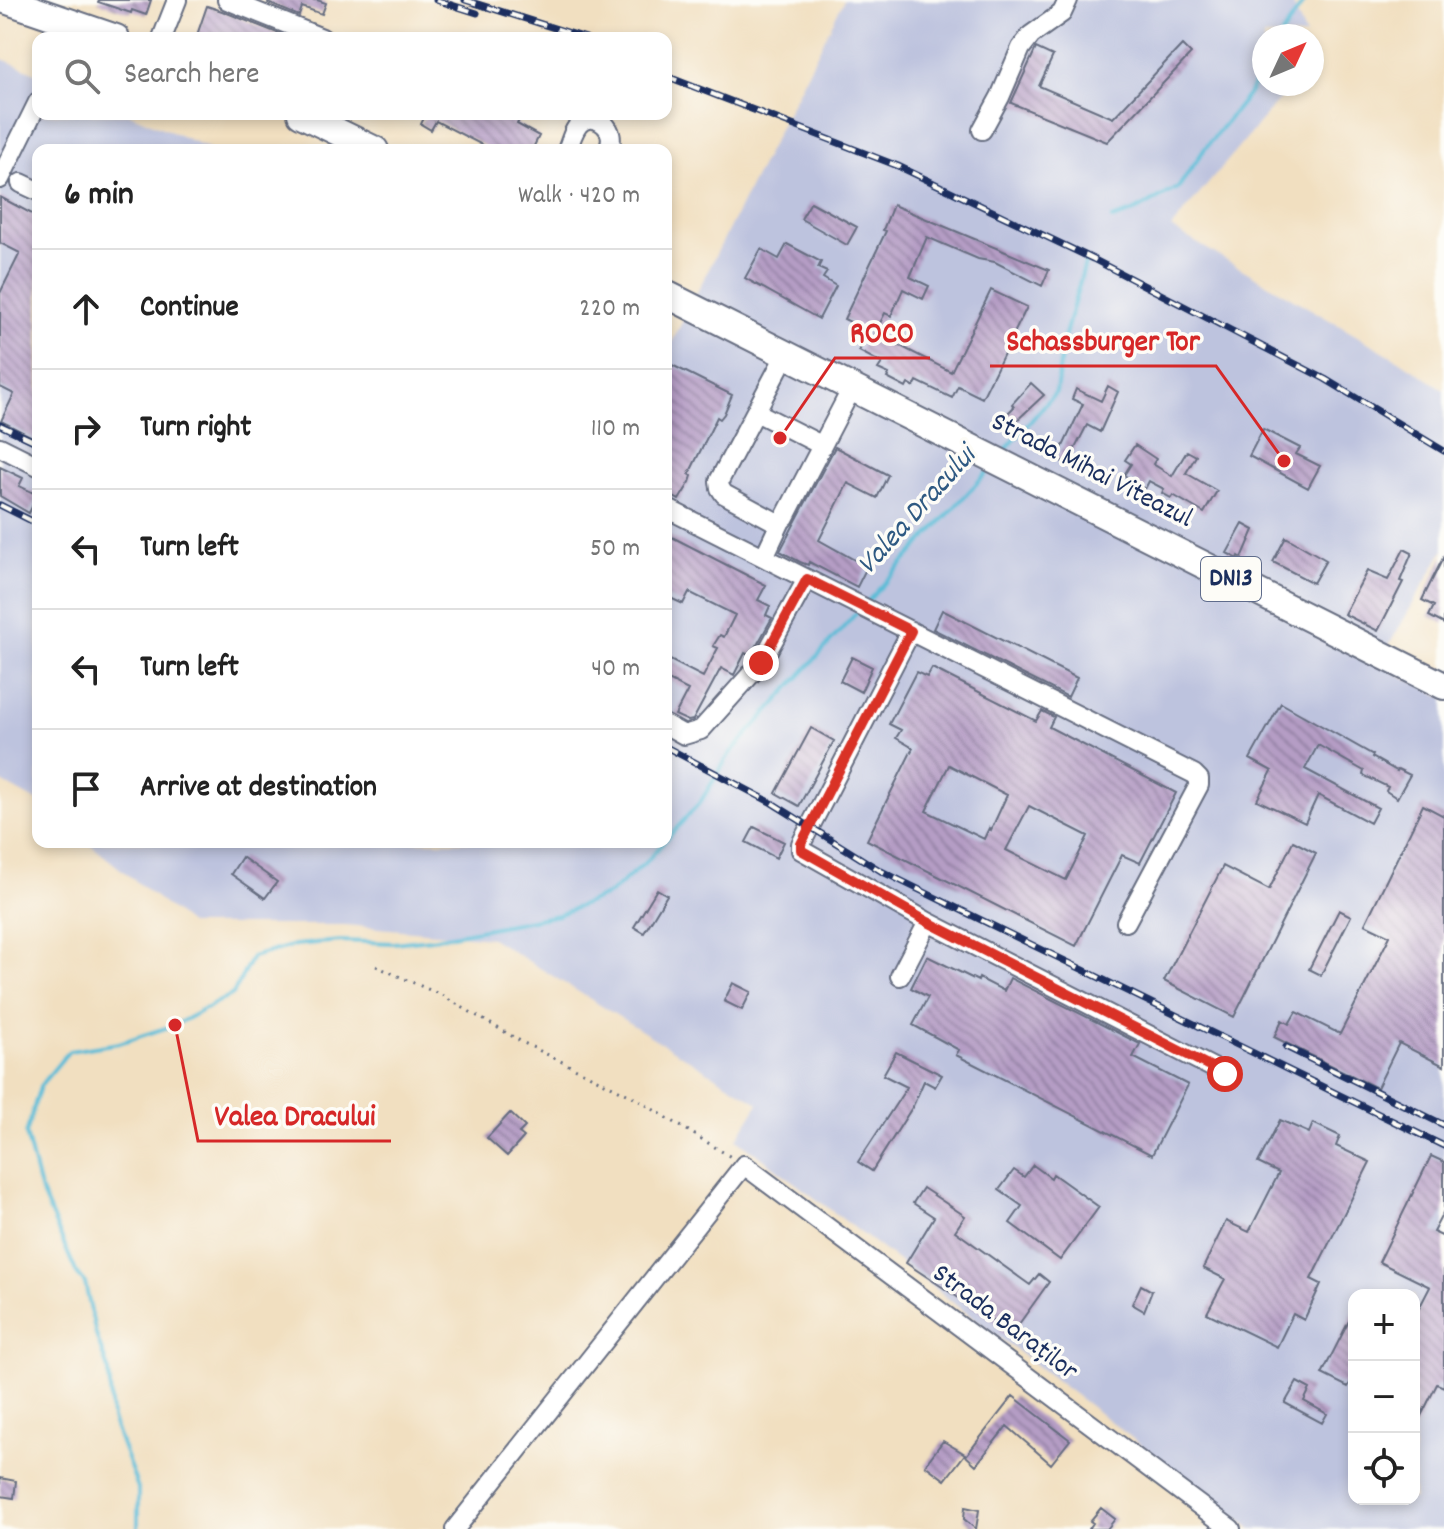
<!DOCTYPE html>
<html lang="en">
<head>
<meta charset="utf-8">
<style>
	:root { --surface:#fff; --page:#f2f2f2; --text:#222; --muted:#767676; --line:#e0e0e0 }
	body { margin:0; font-family:Dekko,sans-serif; background:var(--page); color:var(--text) }
	.controls { position:absolute; right:24px; bottom:24px; display:grid; overflow:hidden; border-radius:16px; box-shadow:0 4px 12px #0003 }
	.controls button { width:72px; height:72px; display:grid; place-items:center; padding:0; border:0; border-bottom:2px solid var(--line); background:var(--surface); color:var(--text); font:40px sans-serif }
	.compass { position:absolute; left:1252px; top:24px; width:72px; height:72px; border-radius:50%; background:var(--surface); box-shadow:0 4px 12px #0003; rotate:46deg }
	.stop { position:absolute; width:24px; height:24px; margin:-18px; border:6px solid #d93025; border-radius:50%; background:#fff }
	.stop.end { background:#d93025; border-color:#fff; box-shadow:0 2px 8px #0008 }
	.list { margin:0; padding:0; list-style:none }
	h2 { display:flex; justify-content:space-between; align-items:center; height:104px; margin:0; padding:0 32px; font-size:34px }
	h2 small { font-size:26px; font-weight:400; color:var(--muted) }
	.list li { display:grid; grid-template-columns:52px 1fr auto; gap:24px; align-items:center; box-sizing:border-box; height:120px; padding:0 32px; border-top:2px solid var(--line) }
	.list b { display:block; font-size:30px; white-space:nowrap }
	.list em { font-size:26px; font-style:normal; color:var(--muted) }
	.icon { flex:none; width:44px; height:44px; fill:none; stroke:currentColor; stroke-width:2; stroke-linecap:round; stroke-linejoin:round }
	.map { position:relative; flex:none; width:1444px; height:1529px; overflow:hidden }
	.search { position:absolute; background:var(--surface); box-shadow:0 4px 12px #0003; left:32px; top:32px; width:640px; height:88px; display:flex; align-items:center; gap:20px; box-sizing:border-box; padding:0 28px; border-radius:16px; color:var(--muted); font-size:30px }
	.panel { position:absolute; background:var(--surface); box-shadow:0 4px 12px #0003; left:32px; top:144px; width:640px; height:704px; border-radius:16px }
	.map>svg:first-child { display:block }
	.industrial { fill:#bdc3de; fill-rule:evenodd }
	.lines { fill:none; stroke-linecap:round; stroke-linejoin:round }
	.stream { stroke:#59bcd7; stroke-width:4 }
	.building { fill:url(#building-back-hatch); fill-rule:evenodd }
	.minor-casing { stroke:#666d80; stroke-width:22 }
	.highway-casing { stroke:#666d80; stroke-width:30 }
	.path { stroke:#666d80; stroke-width:3; stroke-dasharray:2 6; stroke-linecap:butt }
	.minor { stroke:#fff; stroke-width:18 }
	.highway { stroke:#fff; stroke-width:26 }
	.rail-casing { stroke:#1b2f5e; stroke-width:7 }
	.rail { stroke:#fdfcf7; stroke-width:4; stroke-dasharray:12; stroke-linecap:butt }
	.route { stroke:#d93025; stroke-width:10 }
	.labels { text-anchor:middle; dominant-baseline:central; stroke-width:7; stroke-linejoin:round; paint-order:stroke }
	.shield { fill:#fdfcf7; stroke:#5f6c8c; stroke-width:2 }
	.shield-label { font-size:26px; font-weight:bold; fill:#1b2f5e }
	.street-label { font-size:28px; fill:#1b2f5e; stroke:#fdfcf7 }
	.water-label { font-size:30px; font-style:italic; fill:#2e5982; stroke:#fdfcf7 }
	.leader { fill:none; stroke:#d62828; stroke-width:3 }
	.callout-dot { fill:#d62828; stroke:#fdfcf7; stroke-width:3 }
	.callout-label { font-size:30px; text-anchor:middle; font-weight:bold; fill:#d62828; stroke:#fdfcf7; stroke-width:7; stroke-linejoin:round; paint-order:stroke }
</style>
</head>
<body>
<div class="map">
<svg width="1444" height="1529" viewBox="0 0 1444 1529">
	<defs>
		<pattern id="building-back-hatch" width="6" height="6" patternUnits="userSpaceOnUse" patternTransform="scale(2)"><rect width="6" height="6" fill="#b59dc5"/><path d="M-1 5l2 2M0 0l6 6M5-1l2 2" fill="none" stroke="#9280a3"/></pattern>
	</defs>
	<rect width="100%" height="100%" fill="#fdfcf7"/>
	<filter id="ink" filterUnits="userSpaceOnUse"><feTurbulence type="fractalNoise" baseFrequency=".0125" numOctaves="2"/><feDisplacementMap in="SourceGraphic" scale="16" xChannelSelector="R" yChannelSelector="G"/><feConvolveMatrix kernelMatrix="1 2 1 2 8 2 1 2 1" color-interpolation-filters="sRGB"/></filter>
	<filter id="wash" filterUnits="userSpaceOnUse"><feTurbulence type="fractalNoise" baseFrequency=".006" numOctaves="4" result="noise"/><feDisplacementMap in="SourceGraphic" scale="32" xChannelSelector="R" yChannelSelector="G"/><feGaussianBlur stdDeviation="1.8" result="paint"/><feColorMatrix in="noise" values="0 0 0 0 0 0 0 0 0 0 0 0 0 0 0 0 0 1.4 0 .05"/><feComposite in="paint" operator="in"/></filter>
	<g filter="url(#wash)">
		<rect width="100%" height="100%" fill="#f1dfc0"/>
		<path class="industrial" d="M844,0h447l15,36h-42v48h28l-121,144 231,134 42,28v160l-66,114 66,33v832h-192l-515,-390 22,-36 -268,-165 -146,-13h-155l-103,-83h579v-497l4,1zM1354,1295h60v204h-60z
			M0,58l38,16v40h92l83,36h-175v652l-38,-21z"/>
		<g class="lines">
			<path class="stream" d="M1281,36l24,-36
				M1112,219l21,-7 45,-24 28,-41 42,-52 16,-28
				M1003,453l53,-61 7,-50 23,-82
				M866,603l124,-134
				M666,840l35,-39 28,-46 130,-145
				M138,1529v-41l-26,-69 -3,-47 -13,-37 -11,-52 -8,-9 -37,-85 -14,-55 14,-48 29,-35 50,-8 56,-18 58,-31 19,-37 43,-12 46,-4 52,2 38,-4 127,-24 51,-21 37,-32 18,-20"/>
		</g>
		<g id="blocks">
			<path class="building" d="M99,0h52l-5,15 -14,-5 -1,3 -33,-11z
				M269,0h48l9,3 -4,11 -20,-7 -3,9 -31,-13z
				M207,6l15,5 68,27h-94z
				M1182,45l9,9 -84,88 -96,-39 25,-55 17,8 -14,30 74,32z
				M421,114h101l-5,10 22,12 -7,14h-40l-56,-29 -5,9 -10,-6 4,-8z
				M0,197l38,20v223l-37,-19 13,-27 -14,-7v-94l20,-40 -20,-10z
				M811,202l46,25 -10,18 -46,-26z
				M893,205l156,65 -7,16 -47,-24 -17,-3 -51,-22 -17,40 19,9 -6,13 -20,-10 -12,27 -6,-3 -10,20 76,39 40,-82 36,17 -45,91 -24,-12 -6,12 -35,-17 -3,6 -6,-3 -2,4 -19,-10 2,-4 -11,-5 4,-6 -23,-12 10,-20 -25,-12 42,-88 -3,-1z
				M787,244l34,18 -3,6 9,4 -4,6 13,8 -17,33 -74,-41 16,-29 18,10z
				M666,362l66,33 -8,19 -4,5 -3,-2 -28,57 3,2 -2,6 -11,18 -13,-7z
				M1031,383l13,12 -31,29 -8,-8 9,-9 -2,-3z
				M1108,386l10,6 -18,40 -13,-7 -20,39 -10,-5 26,-55 -11,-5 4,-10 25,12z
				M1263,429l37,19 -4,6 24,12 -12,22 -59,-32z
				M1135,445l21,14 -3,5 19,12 15,-25 9,5 -10,17 31,18 -13,22 -31,-18 -2,3 -9,-5 2,-4 -15,-8 -4,8 -21,-14 7,-11 -6,-4z
				M835,447l53,28 -11,23 -29,-15 -29,57 48,27 -10,20 -48,-25 -1,3 -8,-3 -20,-11z
				M0,467l23,11 -4,8 19,9 -9,18 -29,-17z
				M1243,524l11,6 -12,28 -3,-2 -1,3 -11,-6z
				M666,534l100,51 -8,15 12,6 -4,9 6,3 -21,38 -6,-3 -11,22 -13,-7 -28,52 -5,1 -13,-6 13,-25 -22,-11v-21l37,19 15,-29 -5,-2 7,-11 4,2 11,-22 -46,-23 -6,12 -17,-8z
				M1286,537l40,23 -13,23 -40,-21z
				M1404,549l8,4 -12,28 3,1 -25,49 -34,-17 23,-43 21,9z
				M1444,556v68l-15,-8 5,-10 -12,-6z
				M942,610l135,68 -9,19 -135,-68z
				M852,657l20,10 -11,25 -21,-11z
				M932,668l104,53 6,-10 12,6 -5,10 127,66 -36,70 -18,-8 -46,91 -209,-106 46,-92 -17,-10 5,-8 -12,-6 27,-52 11,5zM949,765l58,30 -16,35 -2,-2 -5,11 -58,-28zM1029,806l59,30 -22,44 -60,-30z
				M1281,703l92,52 -1,2 25,14 1,-2 12,6 -13,23 -11,-7 2,-4 -25,-12 1,-4 -46,-26 -13,24 73,39 -8,15 -52,-28 -13,28 -48,-23 15,-29 -22,-12z
				M811,728l23,13 -35,65 -23,-13z
				M1423,805l21,11v250l-45,-23 -22,45 -103,-51 8,-17 7,4 7,-12 44,22 50,-98 -25,-12z
				M754,827l30,15 -8,16 -30,-16z
				M1293,841l23,12 -82,164 -70,-36 59,-115 46,24z
				M242,857l35,25 -12,16 -34,-24z
				M657,889l10,6 -23,38 -10,-6z
				M1339,910l12,6 -30,59 -12,-6z
				M927,956l51,25 1,-3 25,13 6,-13 130,66 -7,13 55,28 -36,70 -196,-100 3,-5 -46,-25 15,-28 -17,-9z
				M733,983l18,9 -9,18 -18,-9z
				M896,1052l46,23 -7,12 -11,-6 -11,25 -41,65 -14,-9 49,-75 -24,-12z
				M510,1113l15,14 -6,6 5,4 -17,19 -20,-18z
				M1280,1120l29,13 4,-10 27,13 -4,10 34,16 -59,117 10,5 -17,36 -11,-6 -16,33 -70,-34 18,-34 -22,-11 23,-47 23,11 30,-59 -21,-10z
				M1431,1156l13,6v49l-11,21 11,5v150l-7,-3 -23,46v-112l16,-31 -51,-25z
				M1033,1165l18,13 2,-4 46,33 -39,53 -50,-37 12,-17 -23,-16 15,-20 10,7z
				M923,1188l42,28 -10,15 75,54 9,-11 10,8 -40,56 -11,-7 3,-5 -95,-63 28,-46 -21,-14z
				M1141,1285l11,6 -8,20 -12,-7z
				M1354,1311v65l-6,11 -26,-13z
				M1297,1382l13,7 -6,12 23,13 -5,9 -37,-20z
				M1013,1396l57,44 -19,24 -44,-38 -31,39 -10,-9z
				M943,1441l22,13 -20,26 -20,-15z
				M0,1478l16,3 -2,17 -14,-2z
				M965,1507l14,3 -3,19 -12,-10z
				M1101,1508l14,11 -8,10h-18l4,-6 -3,-2z"/>
		</g>
	</g>
	<g filter="url(#ink)">
		<use href="#blocks" fill-opacity="0" stroke="#666d80" stroke-width="2"/>
		<g class="lines">
			<g class="minor-casing">
				<path id="minor" d="M227,0l95,38
					M162,38l15,-38
					M982,130l18,-33 21,-49 10,-13 31,-22 6,-13
					M567,150c4,-9 7,-24 16,-29 12,-8 36,7 25,29
					M0,179l38,-77
					M21,183l17,8
					M786,354l-67,127 1,7 4,6 50,27h7l4,-4 67,-129
					M756,412l65,33
					M0,447l38,19
					M666,508l528,266 5,5v6l-73,137
					M764,557l17,-36
					M911,631l-110,213v6l127,72 297,152
					M666,725l18,10 17,-5 60,-67 46,-84
					M900,976l28,-54
					M455,1529l289,-364 487,364"/>
			</g>
			<g class="highway-casing">
				<path id="highway" d="M5,0l111,38
					M301,114l74,36
					M666,294l778,392"/>
			</g>
			<path class="path" d="M376,966l65,29 81,47 111,55 98,60"/>
			<use href="#minor" class="minor"/>
			<use href="#highway" class="highway"/>
			<g class="rail-casing">
				<path id="rail" d="M436,0l41,13
					M465,0l121,38
					M666,76l232,90 195,93 232,120 119,72
					M0,425l38,18
					M0,505l38,19
					M666,747l106,56 109,68 563,275
					M1286,1047l158,78"/>
			</g>
			<use href="#rail" class="rail"/>
		</g>
	</g>
	<g class="lines" filter="url(#ink)">
		<path class="route" d="M761,663l46,-84 104,52 -110,213v6l127,72 297,152"/>
	</g>
	<g class="labels">
		<rect class="shield" x="1201" y="557" width="60" height="44" rx="6"/>
		<g class="shield-label">
			<text x="1231" y="579">DN13</text>
		</g>
		<g class="street-label">
			<text transform="translate(1091 472) rotate(27)">Strada Mihai Viteazul</text>
			<text transform="translate(1004 1324) rotate(37)">Strada Baraților</text>
		</g>
		<g class="water-label">
			<text transform="translate(918 512) rotate(-48)">Valea Dracului</text>
		</g>
	</g>
	<path class="leader" d="M780 438L835 358H930M1284 461L1216 366H990M175 1025L198 1141H391"/>
	<g class="callout-dot">
		<circle cx="780" cy="438" r="8"/>
		<circle cx="1284" cy="461" r="8"/>
		<circle cx="175" cy="1025" r="8"/>
	</g>
	<g class="callout-label">
		<text x="882" y="342">ROCO</text>
		<text x="1103" y="350">Schassburger Tor</text>
		<text x="295" y="1125">Valea Dracului</text>
	</g>
</svg>
<div class="controls">
<button>+</button>
<button>−</button>
<button><svg class="icon" aria-label="locate" viewBox="0 0 24 24"><circle cx="12" cy="12" r="6"/><path d="M12 2v4M12 18v4M2 12h4M18 12h4"/></svg></button>
</div>
<svg class="compass" viewBox="-18 -18 36 36"><path d="M0-13l5 13h-10z" fill="#e53935"/><path d="M0 13l5-13h-10z" fill="#767676"/></svg>
<div class="stop" style="left:1225px;top:1074px"></div>
<div class="stop end" style="left:761px;top:663px"></div>
<div class="search"><svg class="icon" aria-label="search" viewBox="0 0 24 24"><circle cx="10" cy="10" r="6"/><path d="M15 15l6 6"/></svg>Search here</div>
<section class="panel">
<h2>6 min<small>Walk · 420 m</small></h2>
<ul class="list">
<li><svg class="icon" aria-label="ahead" viewBox="0 0 24 24"><path d="M12 20V5M6 11l6-6 6 6"/></svg><div><b>Continue</b></div><em>220 m</em></li>
<li><svg class="icon" aria-label="right" viewBox="0 0 24 24"><path d="M7 20v-9h11M14 6l5 5-5 5"/></svg><div><b>Turn right</b></div><em>110 m</em></li>
<li><svg class="icon" aria-label="left" viewBox="0 0 24 24"><path d="M17 20v-9H6M10 6l-5 5 5 5"/></svg><div><b>Turn left</b></div><em>50 m</em></li>
<li><svg class="icon" aria-label="left" viewBox="0 0 24 24"><path d="M17 20v-9H6M10 6l-5 5 5 5"/></svg><div><b>Turn left</b></div><em>40 m</em></li>
<li><svg class="icon" aria-label="arrive" viewBox="0 0 24 24"><path d="M6 21V4h12l-3 4 3 4H6"/></svg><div><b>Arrive at destination</b></div></li>
</ul>
</section>
</div>
</body>
</html>
